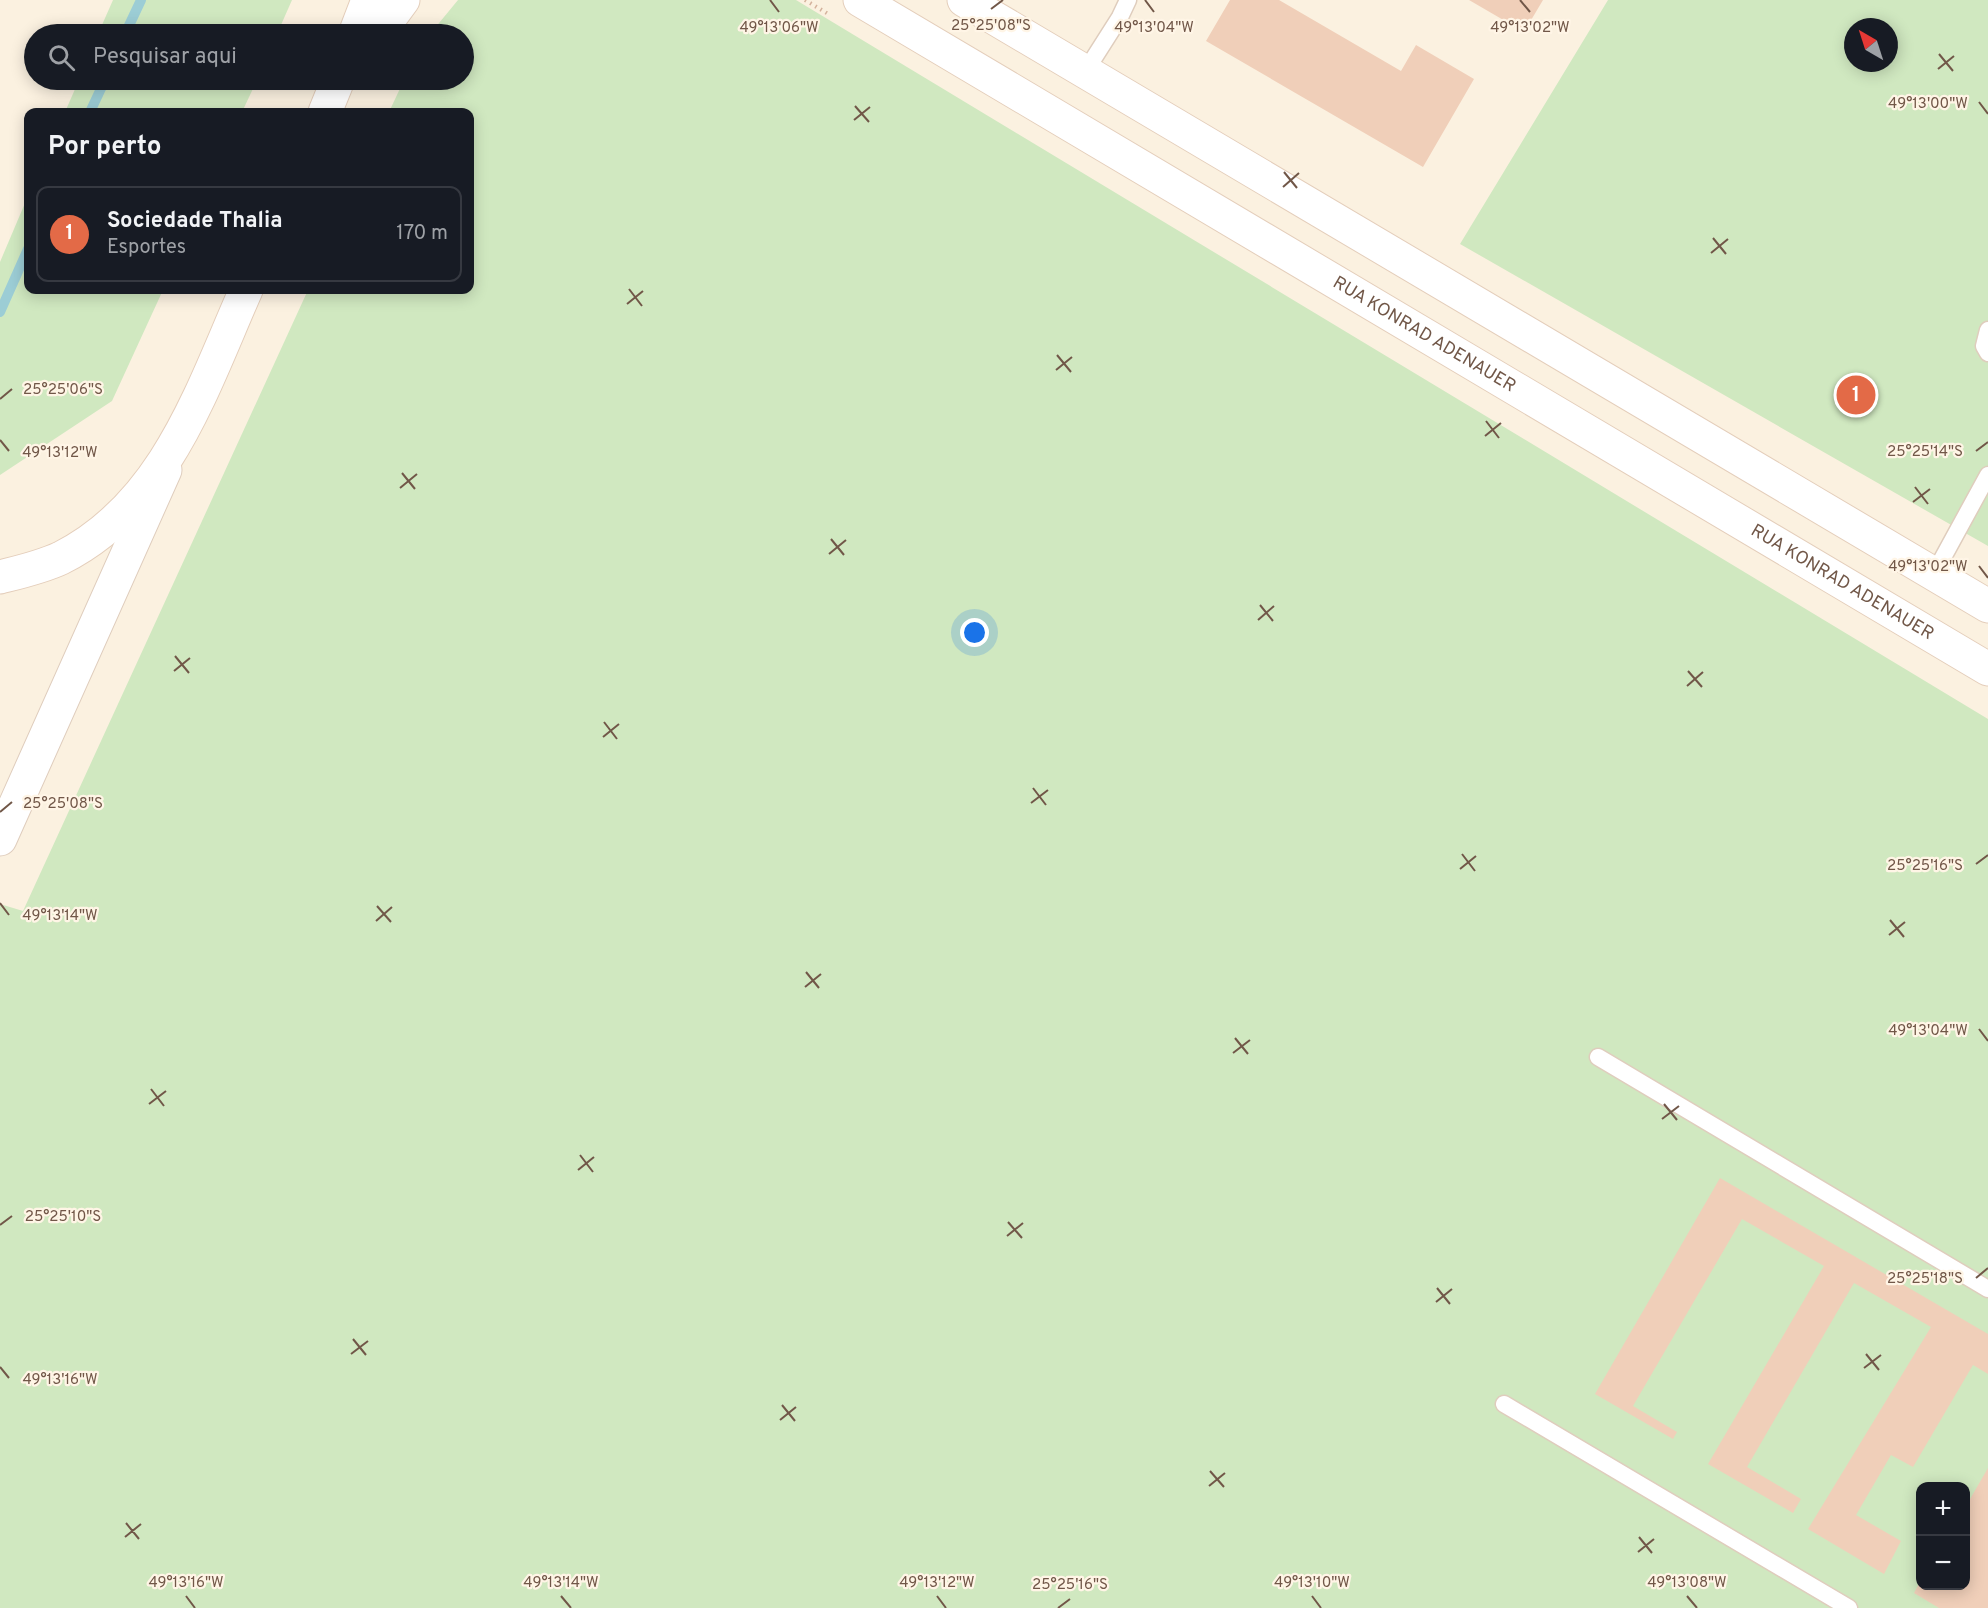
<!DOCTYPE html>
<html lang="pt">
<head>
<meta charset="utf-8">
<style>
	:root { --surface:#171b24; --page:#20242c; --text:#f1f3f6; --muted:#9ea1a6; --line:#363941; --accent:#e36a47 }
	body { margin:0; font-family:Overpass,sans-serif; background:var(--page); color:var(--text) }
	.controls { position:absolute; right:18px; bottom:18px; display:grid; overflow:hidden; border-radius:12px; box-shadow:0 3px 15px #0003 }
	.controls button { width:54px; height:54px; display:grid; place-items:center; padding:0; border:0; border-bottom:2px solid var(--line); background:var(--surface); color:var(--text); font:30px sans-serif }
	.compass { position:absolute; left:1844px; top:18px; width:54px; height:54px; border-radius:50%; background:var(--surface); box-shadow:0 3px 15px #0003; rotate:321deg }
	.you { position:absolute; left:975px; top:633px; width:21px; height:21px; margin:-15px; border:4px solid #fff; border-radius:50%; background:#1a73e8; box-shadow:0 0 0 9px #1a73e833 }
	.badge { display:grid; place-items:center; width:39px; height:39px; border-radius:50%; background:var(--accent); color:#fff; font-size:20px; font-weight:700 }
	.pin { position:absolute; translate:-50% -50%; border:3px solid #fff; box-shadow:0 2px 6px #0006 }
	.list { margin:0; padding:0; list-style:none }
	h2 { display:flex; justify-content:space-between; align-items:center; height:78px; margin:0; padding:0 24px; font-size:26px }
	h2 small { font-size:20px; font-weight:400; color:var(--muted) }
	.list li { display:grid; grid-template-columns:39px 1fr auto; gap:18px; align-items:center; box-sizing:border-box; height:96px; margin:0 12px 12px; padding:0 12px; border:2px solid var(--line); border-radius:12px }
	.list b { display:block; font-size:22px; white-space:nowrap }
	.list p { margin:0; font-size:20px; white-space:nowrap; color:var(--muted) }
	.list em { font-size:20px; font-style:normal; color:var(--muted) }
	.icon { flex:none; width:33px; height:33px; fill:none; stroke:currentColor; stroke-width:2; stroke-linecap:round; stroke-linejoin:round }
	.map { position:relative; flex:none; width:1988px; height:1608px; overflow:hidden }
	.search { position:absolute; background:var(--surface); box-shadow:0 3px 15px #0003; left:24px; top:24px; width:450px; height:66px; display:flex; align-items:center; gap:15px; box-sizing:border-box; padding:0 21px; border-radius:33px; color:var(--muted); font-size:22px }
	.panel { position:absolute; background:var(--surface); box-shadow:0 3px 15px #0003; left:24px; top:108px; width:450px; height:186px; border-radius:12px }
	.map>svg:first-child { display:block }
	.green { fill:#d0e8c0; fill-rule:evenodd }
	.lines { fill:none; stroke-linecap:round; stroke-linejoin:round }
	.stream { stroke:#9ccdd5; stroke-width:10 }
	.building { fill:#f0cfb9 }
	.service-casing { stroke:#dfcdbd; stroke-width:19 }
	.minor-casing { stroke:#dfcdbd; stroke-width:35 }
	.secondary-casing { stroke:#e4cebb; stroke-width:35 }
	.path { stroke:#d4b29c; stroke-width:4; stroke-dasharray:1.5 4.5; stroke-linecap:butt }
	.service { stroke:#fff; stroke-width:16 }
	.minor { stroke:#fff; stroke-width:33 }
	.secondary { stroke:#fff; stroke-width:33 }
	.ticks { fill:none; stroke:#715748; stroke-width:2 }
	.labels { text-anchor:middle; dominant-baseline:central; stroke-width:4.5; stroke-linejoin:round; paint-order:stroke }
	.street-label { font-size:18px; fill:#715748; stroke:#fff5e6 }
	.ticks-label { font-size:15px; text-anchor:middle; fill:#715748; stroke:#fff5e6; stroke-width:4.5; stroke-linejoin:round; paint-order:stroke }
</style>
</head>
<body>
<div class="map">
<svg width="1988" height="1608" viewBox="0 0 1988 1608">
	<rect width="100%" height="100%" fill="#fbf1e0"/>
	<path class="green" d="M113,0h179l-15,34h-179z
		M458,0h338l1192,719v889h-1988v-704l23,7 285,-621h162v-178h-81l15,-32h60v-46h-34zM1920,1486h46v100h-46z
		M1608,0h380v546l-528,-302zM1853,27h36v36h-36z
		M79,80h178l-15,32h-177z
		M28,196v94h135l-51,111 -112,74v-213z"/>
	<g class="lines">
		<path class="stream" d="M125,34l16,-34
			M90,112l15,-32
			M0,312l28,-63"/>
	</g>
	<path class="building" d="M1230,0h49l122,71 15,-26 58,34 -51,88 -217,-126z
		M1469,0h74l-19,32z
		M1720,1178l268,156v40l-15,-9 -60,102 -22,-12 -35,60 45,26 -17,33 -76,-45 123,-202 -77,-44 -107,184 54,32 -8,14 -85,-49 116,-198 -82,-47 -109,187 44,26 -4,7 -78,-45z
		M1988,1468v140h-49l-25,-15 6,-11v4h46v-80z"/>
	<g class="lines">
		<g class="service-casing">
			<path id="service" d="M1085,72l35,-55 8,-17
				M1988,330l-4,16 4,7
				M1934,574l54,-99
				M1598,1057l390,232
				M1504,1404l345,204"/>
		</g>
		<g class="minor-casing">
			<path id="minor" d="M0,839l165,-369"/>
		</g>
		<g class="secondary-casing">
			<g id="secondary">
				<path id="s1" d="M860,0l1128,669"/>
				<path d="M964,0l1024,606"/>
				<path d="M355,34l13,-34"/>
				<path d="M378,34l25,-34"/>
				<path d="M325,112l13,-32"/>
				<path d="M0,577c20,-5 42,-10 61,-19 105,-53 141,-169 185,-268"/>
			</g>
		</g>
		<path class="path" d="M805,0l25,15"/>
		<use href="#service" class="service"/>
		<use href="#minor" class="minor"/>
		<use href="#secondary" class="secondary"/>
	</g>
	<path class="ticks" d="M770,0l9,12M1145,0l9,12M1520,0l10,12M991,9l12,-9M1939,54l14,17M1938,69l16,-13M1979,102l9,12M855,106l14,16M854,120l16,-13M1284,172l13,16M1283,187l16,-14M1713,238l13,16M1711,253l17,-14M629,289l13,17M627,304l16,-13M1057,355l14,17M1056,370l16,-13M0,399l12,-10M1486,421l13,17M1485,436l16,-13M0,440l9,11M1976,451l12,-9M402,473l13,16M1915,487l13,17M400,488l17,-14M1913,502l17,-13M831,539l13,16M829,554l17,-14M1979,566l9,12M1260,605l13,16M1258,620l16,-14M175,656l14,17M174,671l16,-13M1688,671l14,16M1687,686l16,-14M604,722l13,17M603,737l16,-13M1033,788l13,17M1031,803l17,-13M0,812l12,-10M1462,854l13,17M1976,864l12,-9M1460,869l16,-13M0,903l9,12M377,906l14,16M1890,920l14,17M376,921l16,-14M1889,935l16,-13M806,972l13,16M805,987l16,-13M1979,1029l9,12M1235,1038l13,16M1233,1053l17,-13M151,1089l13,17M149,1104l17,-13M1664,1104l13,16M1662,1119l17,-13M580,1155l13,17M578,1170l16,-13M1008,1222l14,16M0,1225l12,-9M1007,1236l16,-13M1976,1278l12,-10M1437,1288l13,16M1436,1302l16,-13M353,1339l13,16M351,1354l17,-13M1866,1354l13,16M0,1367l9,11M1864,1368l17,-13M782,1405l13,16M780,1420l16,-13M1210,1471l14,16M1209,1486l16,-13M126,1523l13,16M125,1537l16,-13M1639,1537l13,16M1638,1552l16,-13M186,1596l9,12M561,1596l10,12M937,1596l9,12M1312,1596l9,12M1687,1596l10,12M1058,1608l12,-9"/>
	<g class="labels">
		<g class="street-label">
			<text stroke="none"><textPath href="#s1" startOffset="656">RUA KONRAD ADENAUER</textPath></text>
			<text stroke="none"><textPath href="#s1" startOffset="1142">RUA KONRAD ADENAUER</textPath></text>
		</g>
	</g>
	<g class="ticks-label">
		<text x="991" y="30">25°25'08"S</text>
		<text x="1154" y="32">49°13'04"W</text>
		<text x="779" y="32">49°13'06"W</text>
		<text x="1530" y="32">49°13'02"W</text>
		<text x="1928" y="108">49°13'00"W</text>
		<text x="63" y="394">25°25'06"S</text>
		<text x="1925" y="456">25°25'14"S</text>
		<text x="60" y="457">49°13'12"W</text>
		<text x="1928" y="571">49°13'02"W</text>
		<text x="63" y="808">25°25'08"S</text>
		<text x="1925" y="870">25°25'16"S</text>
		<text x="60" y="920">49°13'14"W</text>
		<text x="1928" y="1035">49°13'04"W</text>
		<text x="63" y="1221">25°25'10"S</text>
		<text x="1925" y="1283">25°25'18"S</text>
		<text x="60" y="1384">49°13'16"W</text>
		<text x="186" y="1587">49°13'16"W</text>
		<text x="561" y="1587">49°13'14"W</text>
		<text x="937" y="1587">49°13'12"W</text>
		<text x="1312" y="1587">49°13'10"W</text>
		<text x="1687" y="1587">49°13'08"W</text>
		<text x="1070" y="1589">25°25'16"S</text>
	</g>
</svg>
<div class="controls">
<button>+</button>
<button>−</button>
</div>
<svg class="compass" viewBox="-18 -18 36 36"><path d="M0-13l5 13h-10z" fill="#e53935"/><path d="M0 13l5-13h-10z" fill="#9ea1a6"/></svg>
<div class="you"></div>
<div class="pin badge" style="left:1856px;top:395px">1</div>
<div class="search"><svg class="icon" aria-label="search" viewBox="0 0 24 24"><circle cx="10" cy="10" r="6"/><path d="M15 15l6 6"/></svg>Pesquisar aqui</div>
<section class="panel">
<h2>Por perto<small></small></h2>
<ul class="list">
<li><span class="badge">1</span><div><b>Sociedade Thalia</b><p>Esportes</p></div><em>170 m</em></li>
</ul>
</section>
</div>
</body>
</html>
